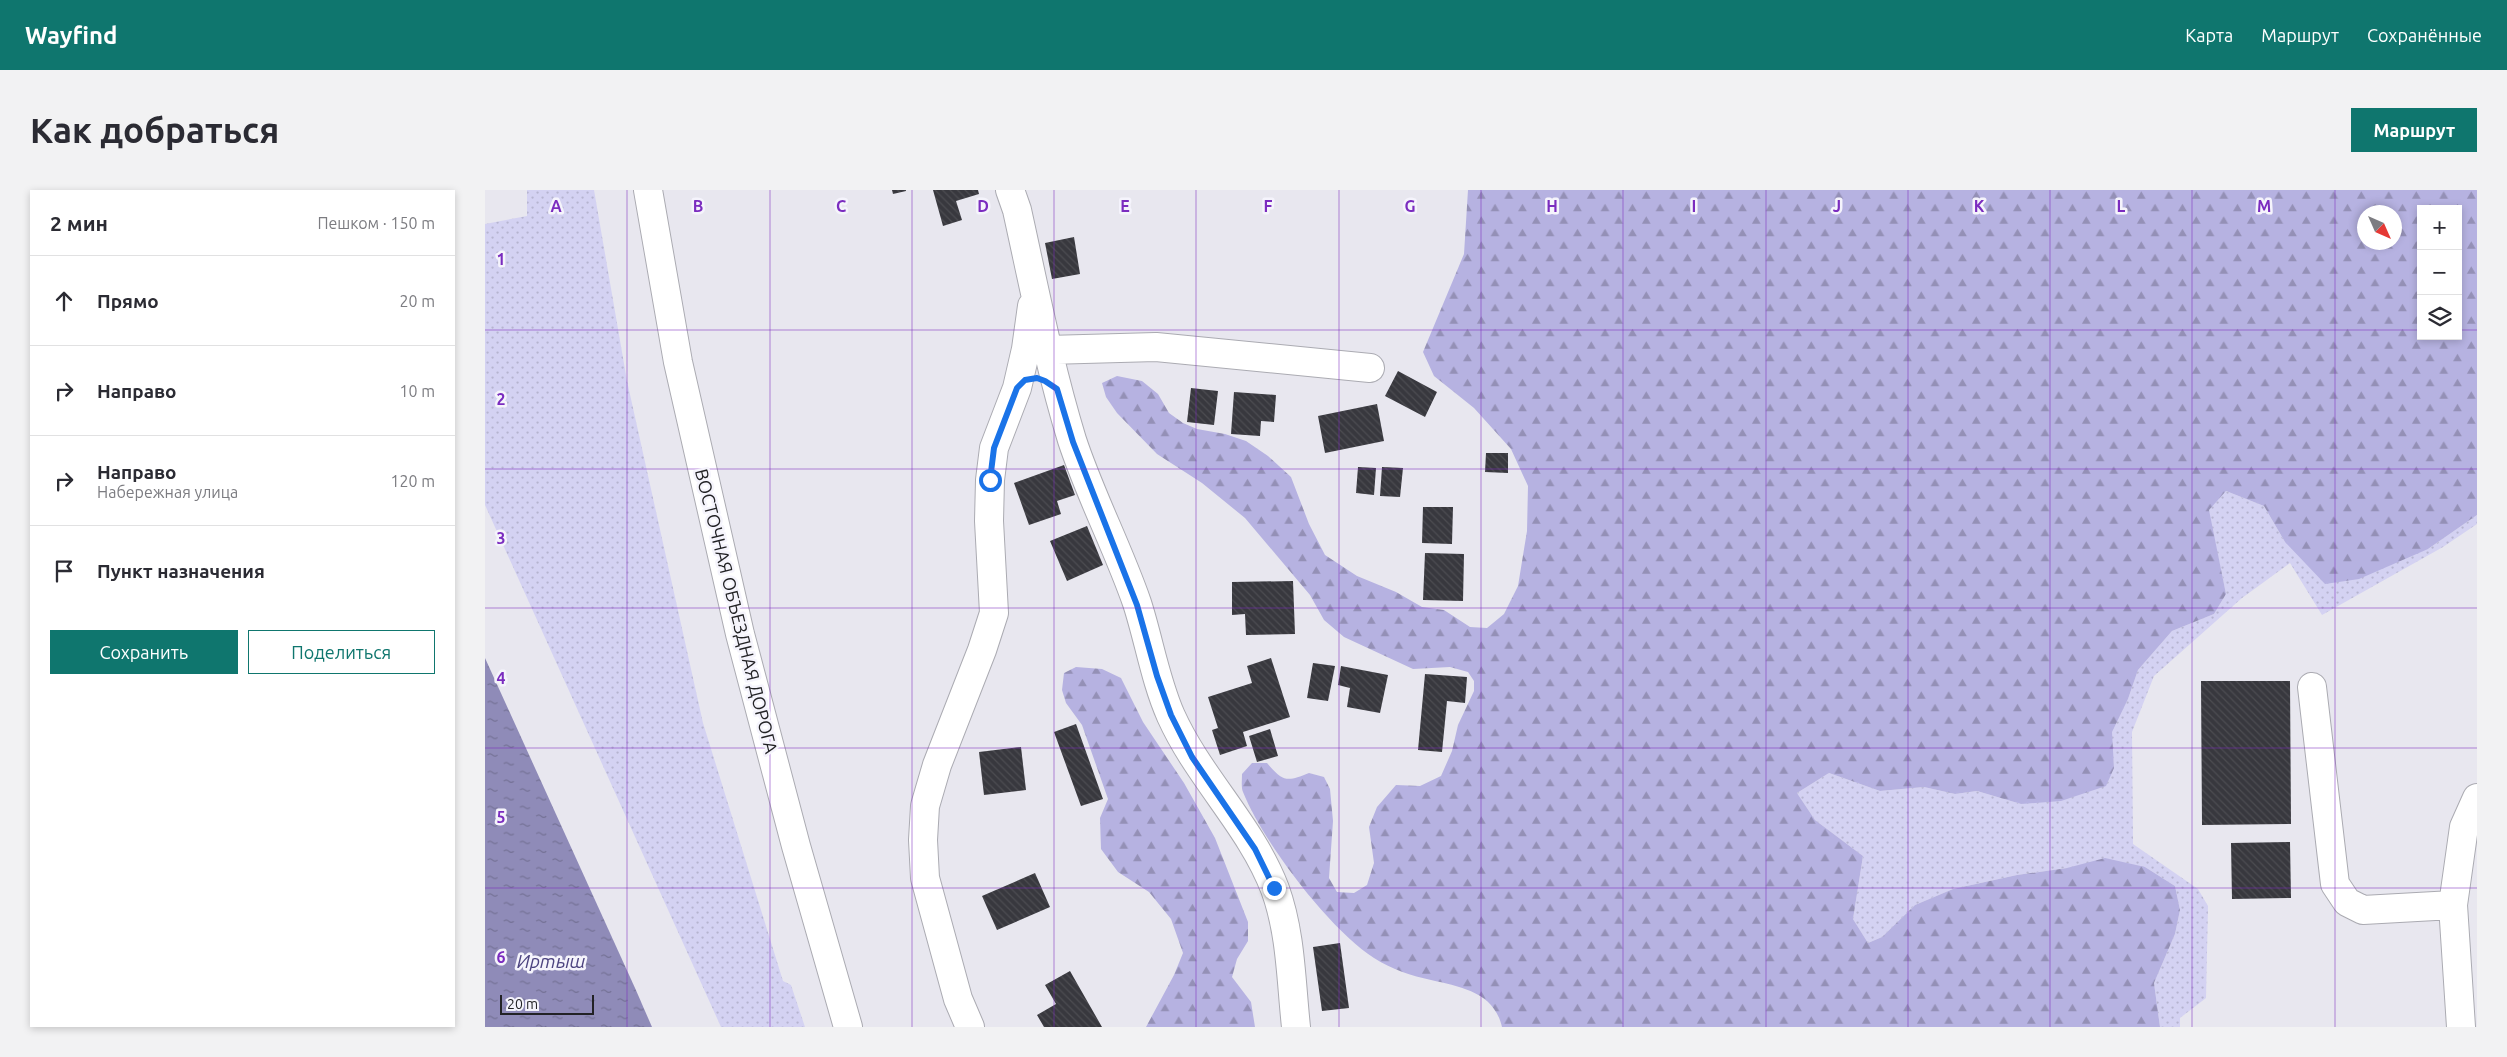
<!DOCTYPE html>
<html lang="ru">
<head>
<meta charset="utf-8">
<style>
	:root { --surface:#fff; --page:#f2f2f3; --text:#2b2b33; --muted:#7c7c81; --line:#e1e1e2; --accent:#0f766e }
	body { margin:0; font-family:Ubuntu,sans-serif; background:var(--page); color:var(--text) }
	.controls { position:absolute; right:15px; top:15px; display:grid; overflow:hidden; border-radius:0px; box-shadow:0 2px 8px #0003 }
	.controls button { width:45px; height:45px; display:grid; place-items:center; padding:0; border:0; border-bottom:1px solid var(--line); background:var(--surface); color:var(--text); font:25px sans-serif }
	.compass { position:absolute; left:1872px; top:15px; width:45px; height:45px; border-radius:50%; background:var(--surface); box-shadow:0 2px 8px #0003; rotate:135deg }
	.scale { position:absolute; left:15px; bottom:12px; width:94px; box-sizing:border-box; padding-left:5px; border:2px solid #222225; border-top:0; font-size:14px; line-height:18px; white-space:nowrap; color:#222225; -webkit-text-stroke:4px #f5f4fc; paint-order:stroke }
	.stop { position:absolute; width:15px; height:15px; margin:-11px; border:4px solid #1a73e8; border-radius:50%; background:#fff }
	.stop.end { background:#1a73e8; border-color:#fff; box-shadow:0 1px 5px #0008 }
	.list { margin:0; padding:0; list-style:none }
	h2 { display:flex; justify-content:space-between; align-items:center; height:65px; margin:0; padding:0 20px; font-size:21px }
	h2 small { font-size:16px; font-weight:400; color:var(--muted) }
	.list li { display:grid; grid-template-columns:32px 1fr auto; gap:15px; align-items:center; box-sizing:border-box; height:90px; padding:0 20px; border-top:1px solid var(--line) }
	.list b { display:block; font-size:19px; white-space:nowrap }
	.list p { margin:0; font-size:16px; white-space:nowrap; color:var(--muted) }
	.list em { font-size:16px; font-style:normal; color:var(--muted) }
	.actions { display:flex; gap:10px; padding:15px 20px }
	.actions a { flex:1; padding:11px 0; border:1px solid var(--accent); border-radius:0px; text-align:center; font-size:18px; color:var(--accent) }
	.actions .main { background:var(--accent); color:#fff }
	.icon { flex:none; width:28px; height:28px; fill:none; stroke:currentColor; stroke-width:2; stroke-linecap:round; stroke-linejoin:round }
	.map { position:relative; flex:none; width:1992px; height:837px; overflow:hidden; border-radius:0px }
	header { display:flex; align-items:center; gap:30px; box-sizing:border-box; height:70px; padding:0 25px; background:var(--accent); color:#fff }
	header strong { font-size:24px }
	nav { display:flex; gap:28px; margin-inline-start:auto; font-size:18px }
	.intro { display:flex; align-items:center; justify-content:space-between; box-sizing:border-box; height:120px; padding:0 30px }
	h1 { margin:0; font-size:35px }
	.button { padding:12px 22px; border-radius:0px; background:var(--accent); color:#fff; font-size:18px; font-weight:700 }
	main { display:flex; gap:30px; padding:0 30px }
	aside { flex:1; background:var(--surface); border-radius:0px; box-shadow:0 2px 8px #0003 }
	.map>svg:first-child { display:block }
	.grass { fill:url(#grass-dots) }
	.forest { fill:url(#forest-firs); fill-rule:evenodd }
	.water { fill:url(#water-ripples) }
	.building { fill:url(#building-back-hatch) }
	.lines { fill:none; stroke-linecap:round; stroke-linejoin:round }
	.minor-casing { stroke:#ababb2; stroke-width:30 }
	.major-casing { stroke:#ababb2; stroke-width:30 }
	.minor { stroke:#fff; stroke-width:28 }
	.major { stroke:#fff; stroke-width:28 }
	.route { stroke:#1a73e8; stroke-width:6 }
	.grid { fill:none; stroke:#7b2cbf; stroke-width:1; stroke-opacity:0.55 }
	.labels { text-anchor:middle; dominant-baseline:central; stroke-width:5; stroke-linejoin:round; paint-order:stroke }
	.street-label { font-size:18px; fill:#222225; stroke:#f5f4fc }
	.water-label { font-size:19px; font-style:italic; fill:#4d4480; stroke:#f5f4fc }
	.grid-label { font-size:16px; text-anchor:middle; font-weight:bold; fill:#7b2cbf; stroke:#f5f4fc; stroke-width:5; stroke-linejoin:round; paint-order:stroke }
</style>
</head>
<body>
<header>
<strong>Wayfind</strong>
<nav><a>Карта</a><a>Маршрут</a><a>Сохранённые</a></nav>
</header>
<div class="intro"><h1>Как добраться</h1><a class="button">Маршрут</a></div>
<main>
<aside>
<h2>2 мин<small>Пешком · 150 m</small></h2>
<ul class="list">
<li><svg class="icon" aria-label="ahead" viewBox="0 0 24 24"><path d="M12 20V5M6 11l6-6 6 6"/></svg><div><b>Прямо</b></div><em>20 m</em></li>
<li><svg class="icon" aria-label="right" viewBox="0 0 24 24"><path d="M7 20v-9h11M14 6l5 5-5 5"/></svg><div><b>Направо</b></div><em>10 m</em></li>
<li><svg class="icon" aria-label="right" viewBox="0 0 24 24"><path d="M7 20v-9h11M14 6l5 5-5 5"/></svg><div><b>Направо</b><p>Набережная улица</p></div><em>120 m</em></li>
<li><svg class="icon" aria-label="arrive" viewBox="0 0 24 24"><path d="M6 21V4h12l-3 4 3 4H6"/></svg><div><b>Пункт назначения</b></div></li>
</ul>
<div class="actions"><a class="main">Сохранить</a><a>Поделиться</a></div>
</aside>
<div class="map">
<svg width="1992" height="837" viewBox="0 0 1992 837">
	<defs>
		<pattern id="grass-dots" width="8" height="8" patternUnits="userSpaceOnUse" patternTransform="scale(1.25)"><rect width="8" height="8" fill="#d4d2f2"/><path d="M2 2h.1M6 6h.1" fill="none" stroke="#b6b4cf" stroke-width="1.8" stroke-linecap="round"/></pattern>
		<pattern id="forest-firs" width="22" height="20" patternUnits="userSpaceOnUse" patternTransform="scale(1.25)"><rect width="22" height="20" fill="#b6b2e1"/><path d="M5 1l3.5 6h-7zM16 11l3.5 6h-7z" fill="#9490b6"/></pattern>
		<pattern id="water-ripples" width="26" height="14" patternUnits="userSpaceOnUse" patternTransform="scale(1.25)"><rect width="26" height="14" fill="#8f8bb8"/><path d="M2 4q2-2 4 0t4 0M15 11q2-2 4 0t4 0" fill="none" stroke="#747195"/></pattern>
		<pattern id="building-back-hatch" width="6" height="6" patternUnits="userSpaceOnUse" patternTransform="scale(1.25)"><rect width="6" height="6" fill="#38383e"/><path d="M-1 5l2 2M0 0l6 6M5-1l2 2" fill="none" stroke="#4c4c51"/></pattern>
	</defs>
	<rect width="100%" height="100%" fill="#e8e7ef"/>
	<path class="grass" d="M42,0h67l33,191 76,342 80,258 8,4 14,42h-84l-236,-522v-281l42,-8z
		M1741,301l38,15 21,36 143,7 49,-34v9l-34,23 -121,68 -32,-52 -48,35 -88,78 -22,56 1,112 65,45 10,17 -2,92 -26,20v9h-20l-6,-44 21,-49 5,-24 -5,-24 -30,-19 -78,1 -50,7 -64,14 -38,16 -33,32 -14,6 -15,-24 10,-63 -48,-36 -18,-27 32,-20 51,18 44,-4 31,7 22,-3 44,13 93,-36 -3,-36 17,-33 10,-29 34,-39 42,-17 12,-20 -18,-84z"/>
	<path class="forest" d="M983,0h1009v325l-49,34 -69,30 -34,5 -40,-42 -21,-36 -38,-15 -17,19 17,84 -12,20 -42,17 -34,39 -10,29 -16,33 2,36 -8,18 -45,15 -40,3 -44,-13 -22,3 -31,-7 -44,4 -51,-18 -32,20 18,27 48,36 -10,63 15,24 14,-6 33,-32 38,-16 64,-14 50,-7 38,-10 40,9 30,19 5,24 -5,24 -21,49 6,44h-658c-8,-35 -41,-40 -71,-47 -19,-4 -40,-11 -57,-22 -45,-29 -111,-116 -131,-166 -2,-5 -1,-12 -1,-18l10,-11h15c16,19 20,19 42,10l15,4 6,12 3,32 -4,57 8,14 17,1 13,-8 7,-22 -5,-36 8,-20 19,-22 24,1 21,-10 11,-25 6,-26 16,-34v-10l-6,-9 -18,-5 -37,2 -69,-32 -20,-17 -14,-25 -65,-77 -43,-35 -45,-29 -40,-41 -11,-16 -4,-14 15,-7 25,5 16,13 11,19 14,10 14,6 28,5 21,7 22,15 23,21 18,47 16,31 32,21 39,16 26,15 22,3 26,17 17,1 17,-14 14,-28 9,-55 1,-45 -17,-37 -37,-41 -40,-32 -11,-24 41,-98zM1936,19h37v127h-37zM1880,22h30v30h-30z
		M591,477l26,2 19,9 22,44 41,61 31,55 33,84v19l-11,18 -5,18 19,25 4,25h-109l28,-52 9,-22 -12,-34 -22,-27 -31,-20 -17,-23 -1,-31 8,-19 -26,-74 -16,-22 -4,-13 2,-17z"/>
	<path class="water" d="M0,468l150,330 17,39h-167z"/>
	<path class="building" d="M407,0h14v1l-13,3z
		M448,0h45l1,4 -23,7 6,19 -19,6z
		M589,47l6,37 -28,5 -7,-36z
		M913,181l39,21 -12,25 -40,-21z
		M706,198l27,3 -4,34 -27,-3z
		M749,202l42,3 -2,27 -13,-1 -1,15 -29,-2z
		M892,214l7,37 -59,12 -7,-37z
		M1001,263h22v20l-23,-1z
		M579,275l11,30 -18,6 4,13 -32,11 -15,-42z
		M873,277l18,1 -2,27 -18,-2z
		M897,277l21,1 -3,29 -20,-1z
		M938,317h30l-1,37 -30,-1z
		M602,336l16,39 -36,16 -17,-40z
		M940,363l39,1 -1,47 -40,-1z
		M808,391l2,53 -49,1 -1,-21 -13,1v-33z
		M786,468l19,59 -47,15 4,14 -27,9 -8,-25 6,-2 -10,-31 44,-14 -5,-17z
		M828,473l22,3 -7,35 -21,-3z
		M856,476l47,9 -8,38 -33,-6 3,-19 -12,-3z
		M940,484l42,3 -2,26 -18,-2 -5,51 -24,-2z
		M1716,491h89l1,143 -89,1z
		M591,534l27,75 -22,7 -27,-74z
		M785,539l8,27 -21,6 -8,-26z
		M536,557l5,43 -42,5 -5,-43z
		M1805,652l1,56 -59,1 -1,-56z
		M550,683l15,34 -53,23 -15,-34z
		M855,753l9,65 -27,3 -9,-64z
		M585,781l32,56h-58l-7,-12 19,-11 -11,-19z"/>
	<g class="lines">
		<g class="minor-casing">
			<path id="minor" d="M525,0l7,20c17,77 32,155 55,230 18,55 46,108 65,163 12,37 18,77 34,113 28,62 80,110 104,173 16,44 16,92 21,138
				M563,160l108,-3 214,21
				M1827,497l23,197 12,18 16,8 90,-5
				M485,837l-12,-28 -33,-121 -2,-38 2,-34 12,-41 45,-115 12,-37 -5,-92 1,-41 4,-32 23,-60 9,-39 6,-43
				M1976,837l-8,-122 11,-78 13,-29"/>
		</g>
		<g class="major-casing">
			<path id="major" d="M163,0l30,172 62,272 56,212 52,181"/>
		</g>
		<use href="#minor" class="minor"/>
		<use href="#major" class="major"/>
	</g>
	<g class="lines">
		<path class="route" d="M505,290l4,-32 23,-60 8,-8 12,-2 8,3 12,8 16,53 64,163 20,71 14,39 21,42 63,92 19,39"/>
	</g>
	<path class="grid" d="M142,0v837M285,0v837M427,0v837M569,0v837M711,0v837M854,0v837M996,0v837M1138,0v837M1281,0v837M1423,0v837M1565,0v837M1707,0v837M1850,0v837M0,140h1936M1973,140h19M0,279h1992M0,418h1992M0,558h1992M0,698h1992"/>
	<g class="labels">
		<g class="street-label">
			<text transform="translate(252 421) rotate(76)">ВОСТОЧНАЯ ОБЪЕЗДНАЯ ДОРОГА</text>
		</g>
		<g class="water-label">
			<text x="66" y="771">Иртыш</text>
		</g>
	</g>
	<g class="grid-label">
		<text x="71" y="22">A</text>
		<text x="213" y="22">B</text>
		<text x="356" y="22">C</text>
		<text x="498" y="22">D</text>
		<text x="640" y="22">E</text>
		<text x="783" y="22">F</text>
		<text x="925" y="22">G</text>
		<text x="1067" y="22">H</text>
		<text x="1209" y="22">I</text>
		<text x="1352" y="22">J</text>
		<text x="1494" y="22">K</text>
		<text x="1636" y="22">L</text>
		<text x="1779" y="22">M</text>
		<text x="16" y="75">1</text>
		<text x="16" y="215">2</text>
		<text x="16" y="354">3</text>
		<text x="16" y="494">4</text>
		<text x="16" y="633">5</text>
		<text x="16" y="773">6</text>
	</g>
</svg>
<div class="controls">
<button>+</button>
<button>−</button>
<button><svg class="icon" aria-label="layers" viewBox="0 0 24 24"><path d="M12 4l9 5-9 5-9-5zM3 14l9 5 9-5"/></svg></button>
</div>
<svg class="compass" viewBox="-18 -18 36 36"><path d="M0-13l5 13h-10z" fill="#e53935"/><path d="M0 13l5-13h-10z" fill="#7c7c81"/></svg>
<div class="scale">20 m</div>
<div class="stop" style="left:505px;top:290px"></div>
<div class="stop end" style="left:789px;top:698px"></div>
</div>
</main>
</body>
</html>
